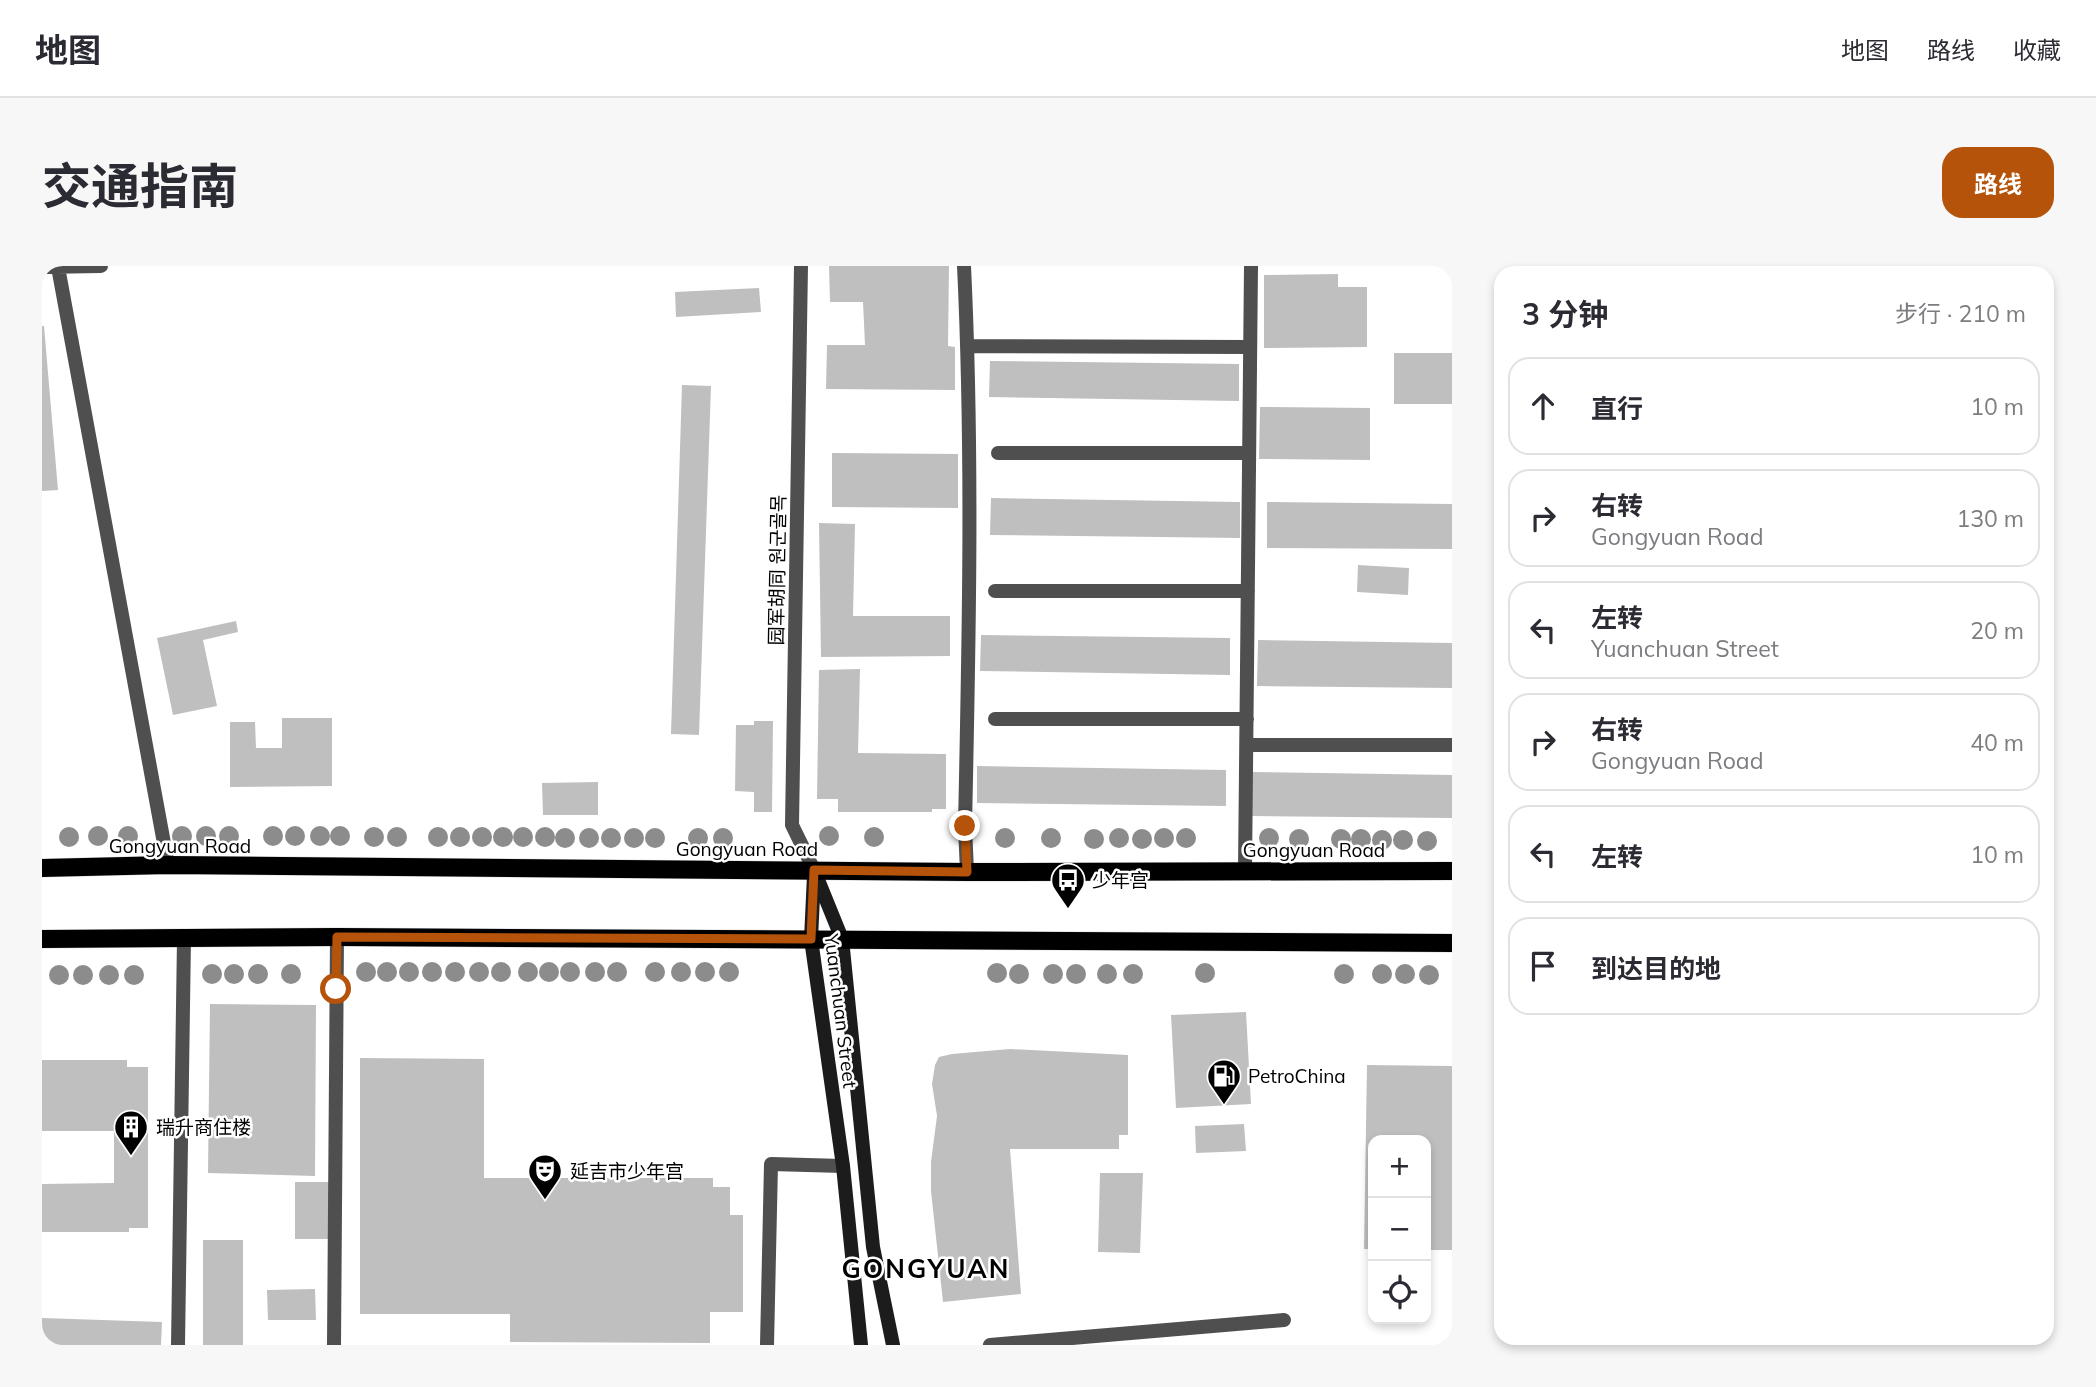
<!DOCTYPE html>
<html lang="zh">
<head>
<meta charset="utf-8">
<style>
	:root { --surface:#fff; --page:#f7f7f7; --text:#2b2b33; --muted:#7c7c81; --line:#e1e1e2; --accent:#b45309 }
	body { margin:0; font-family:Mulish,"Noto Sans SC","Noto Sans KR",sans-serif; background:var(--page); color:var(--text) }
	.controls { position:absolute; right:21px; bottom:21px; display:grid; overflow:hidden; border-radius:14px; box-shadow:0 4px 10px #0003 }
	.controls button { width:63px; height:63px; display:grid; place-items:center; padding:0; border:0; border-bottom:2px solid var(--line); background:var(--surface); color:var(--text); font:35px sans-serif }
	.stop { position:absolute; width:21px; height:21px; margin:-16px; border:5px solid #b45309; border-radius:50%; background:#fff }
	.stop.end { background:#b45309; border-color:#fff; box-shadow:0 2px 7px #0008 }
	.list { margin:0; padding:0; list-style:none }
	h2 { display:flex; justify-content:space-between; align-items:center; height:91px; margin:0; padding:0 28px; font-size:30px }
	h2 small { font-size:23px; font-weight:400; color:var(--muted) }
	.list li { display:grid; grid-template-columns:46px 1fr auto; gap:21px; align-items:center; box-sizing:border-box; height:98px; margin:0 14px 14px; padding:0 14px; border:2px solid var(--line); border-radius:21px }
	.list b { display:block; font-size:26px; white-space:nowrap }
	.list p { margin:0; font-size:23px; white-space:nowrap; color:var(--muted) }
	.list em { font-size:23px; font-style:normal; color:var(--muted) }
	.icon { flex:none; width:38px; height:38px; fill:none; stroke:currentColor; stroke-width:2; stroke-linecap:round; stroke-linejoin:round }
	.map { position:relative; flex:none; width:1410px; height:1079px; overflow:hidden; border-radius:21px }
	header { display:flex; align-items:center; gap:42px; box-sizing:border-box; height:98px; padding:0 35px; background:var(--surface); border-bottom:2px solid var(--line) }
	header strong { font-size:33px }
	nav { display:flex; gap:38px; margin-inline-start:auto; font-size:24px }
	.intro { display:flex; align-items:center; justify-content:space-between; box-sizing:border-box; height:168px; padding:0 42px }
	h1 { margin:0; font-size:49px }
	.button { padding:18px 32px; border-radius:21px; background:var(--accent); color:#fff; font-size:24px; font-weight:700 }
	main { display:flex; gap:42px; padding:0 42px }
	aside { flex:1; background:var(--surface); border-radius:21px; box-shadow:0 4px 10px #0003 }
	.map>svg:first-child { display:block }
	.building { fill:#bfbfbf }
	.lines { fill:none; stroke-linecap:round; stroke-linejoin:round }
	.primary-casing { stroke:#dbdbdb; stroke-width:19 }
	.lane { stroke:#4f4f4f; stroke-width:14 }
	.street { stroke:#4f4f4f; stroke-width:14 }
	.secondary { stroke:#1c1c1c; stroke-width:14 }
	.primary { stroke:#000; stroke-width:18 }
	.tree { fill:#8c8c8c }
	.route { stroke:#b45309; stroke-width:9 }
	.labels { text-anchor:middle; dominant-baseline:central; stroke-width:5; stroke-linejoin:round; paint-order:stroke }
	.street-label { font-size:19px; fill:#000; stroke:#fff }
	.poi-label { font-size:19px; fill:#000; stroke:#fff; text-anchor:start }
	.district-label { font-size:26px; font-weight:bold; letter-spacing:2px; fill:#000; stroke:#fff }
</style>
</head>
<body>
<header>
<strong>地图</strong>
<nav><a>地图</a><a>路线</a><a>收藏</a></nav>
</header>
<div class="intro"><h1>交通指南</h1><a class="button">路线</a></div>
<main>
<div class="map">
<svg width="1410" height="1079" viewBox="0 0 1410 1079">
	<rect width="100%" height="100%" fill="#fff"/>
	<path class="building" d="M787,0h120l-1,80 7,1v43l-129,-1 1,-44h38l-2,-43h-33z
		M1296,8v13h29v60l-103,1v-73z
		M717,22l2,24 -85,5 -1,-25z
		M0,60h2l14,164 -16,1z
		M1352,87h58v51h-58z
		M948,95l249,3v37l-250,-4z
		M640,119l29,1 -12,349 -28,-1z
		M1218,141l110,1v52l-111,-1z
		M790,187l126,1v54l-126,-1z
		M949,232l249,4v36l-250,-3z
		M1225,236l185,2v45l-185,-1z
		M777,257l36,1 -2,92h97v40l-129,1z
		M1316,299l51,3 -1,27 -51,-3z
		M194,355l2,11 -35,8 14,66 -44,9 -16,-77z
		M939,369l249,3v37l-250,-4z
		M1216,374l194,3v45l-195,-2z
		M818,403l-2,84 88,1v55h-14v3h-94v-13h-21l2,-129z
		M240,452h50v68l-102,1v-65h25l1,26h26z
		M712,455h19l-1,91h-18v-20l-19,-1 1,-66h18z
		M935,500l249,4v36l-249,-3z
		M1210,506l200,3v43l-201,-2z
		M556,516v33h-55l-1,-32z
		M168,738l106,1 -1,171 -107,-3z
		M1204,746l5,92 -75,4 -5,-93z
		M968,783l118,6v80h-9v14h-109l11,145 -78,8 -12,-111v-29l6,-46 -5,-32 3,-19 4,-8 13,-3z
		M318,792l124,1v119h229v9h17v28h13v97h-33v31l-200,-1v-28h-150z
		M0,794h85v7h21v161h-19v4h-87v-48l72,-1v-52h-72z
		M1325,799l85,1v184h-26v-110h-53v109h-9z
		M1202,858l2,27 -50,2 -1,-27z
		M1058,907h43l-3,80 -42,-1z
		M253,916h34v57h-34z
		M161,974h40v105h-40z
		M273,1023l1,31h-48l-1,-30z
		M0,1052l120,4 -1,23h-119z"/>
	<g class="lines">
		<g class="primary-casing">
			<path id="primary" d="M0,602l126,-3 799,7 485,-1
				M0,673l295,-2 1115,6"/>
		</g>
		<path class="lane" d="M922,0c9,187 5,373 1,560l2,46
			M0,1l59,-1
			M16,1l110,598
			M926,80l282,1
			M956,187h251
			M953,325h253
			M953,453h252
			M1205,479h205
			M1203,604l6,-604
			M292,1079l3,-408
			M725,1079l4,-181 72,2
			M948,1079l294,-25"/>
		<path class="street" d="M759,0l-9,559 22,45
			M136,1079l6,-406"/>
		<path class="secondary" d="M772,604l28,69 31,308 20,98
			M772,609l-3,64 32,227 18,179"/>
		<use href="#primary" class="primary"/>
	</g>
	<g class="tree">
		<circle cx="56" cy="570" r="10"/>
		<circle cx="86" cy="570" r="10"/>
		<circle cx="140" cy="570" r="10"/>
		<circle cx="164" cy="570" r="10"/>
		<circle cx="187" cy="570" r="10"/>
		<circle cx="231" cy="570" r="10"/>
		<circle cx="253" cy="570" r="10"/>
		<circle cx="278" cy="570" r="10"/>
		<circle cx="298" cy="570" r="10"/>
		<circle cx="787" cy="570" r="10"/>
		<circle cx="27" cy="571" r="10"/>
		<circle cx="332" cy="571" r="10"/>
		<circle cx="355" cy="571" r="10"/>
		<circle cx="396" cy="571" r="10"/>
		<circle cx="418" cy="571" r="10"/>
		<circle cx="440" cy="571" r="10"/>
		<circle cx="461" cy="571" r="10"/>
		<circle cx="481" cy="571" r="10"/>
		<circle cx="503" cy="571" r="10"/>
		<circle cx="832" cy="571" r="10"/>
		<circle cx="523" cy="572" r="10"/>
		<circle cx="547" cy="572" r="10"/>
		<circle cx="569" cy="572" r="10"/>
		<circle cx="592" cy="572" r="10"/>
		<circle cx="613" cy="572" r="10"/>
		<circle cx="656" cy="572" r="10"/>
		<circle cx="681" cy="572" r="10"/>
		<circle cx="963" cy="572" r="10"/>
		<circle cx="1009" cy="572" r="10"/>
		<circle cx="1077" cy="572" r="10"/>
		<circle cx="1122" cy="572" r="10"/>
		<circle cx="1144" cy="572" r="10"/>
		<circle cx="1227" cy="572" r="10"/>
		<circle cx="1052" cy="573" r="10"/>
		<circle cx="1100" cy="573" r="10"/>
		<circle cx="1257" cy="573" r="10"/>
		<circle cx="1299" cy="573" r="10"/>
		<circle cx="1319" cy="573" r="10"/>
		<circle cx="1340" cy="574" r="10"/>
		<circle cx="1361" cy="574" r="10"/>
		<circle cx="1385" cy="575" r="10"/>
		<circle cx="324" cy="706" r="10"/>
		<circle cx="345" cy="706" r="10"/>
		<circle cx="367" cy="706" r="10"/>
		<circle cx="390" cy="706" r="10"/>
		<circle cx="413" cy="706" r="10"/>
		<circle cx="437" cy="706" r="10"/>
		<circle cx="459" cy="706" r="10"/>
		<circle cx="486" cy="706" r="10"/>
		<circle cx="507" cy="706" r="10"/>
		<circle cx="528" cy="706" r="10"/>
		<circle cx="553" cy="706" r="10"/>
		<circle cx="575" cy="706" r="10"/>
		<circle cx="613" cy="706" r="10"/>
		<circle cx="639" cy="706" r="10"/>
		<circle cx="663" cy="706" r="10"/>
		<circle cx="687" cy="706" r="10"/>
		<circle cx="955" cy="707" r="10"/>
		<circle cx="1163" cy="707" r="10"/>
		<circle cx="170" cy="708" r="10"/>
		<circle cx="192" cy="708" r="10"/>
		<circle cx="216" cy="708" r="10"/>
		<circle cx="249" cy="708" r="10"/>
		<circle cx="977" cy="708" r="10"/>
		<circle cx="1011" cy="708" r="10"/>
		<circle cx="1034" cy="708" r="10"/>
		<circle cx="1065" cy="708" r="10"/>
		<circle cx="1091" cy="708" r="10"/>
		<circle cx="1302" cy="708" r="10"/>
		<circle cx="1340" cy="708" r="10"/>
		<circle cx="1363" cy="708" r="10"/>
		<circle cx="17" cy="709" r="10"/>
		<circle cx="41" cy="709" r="10"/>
		<circle cx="67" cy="709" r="10"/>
		<circle cx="92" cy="709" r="10"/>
		<circle cx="1387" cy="709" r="10"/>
	</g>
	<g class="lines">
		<path class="route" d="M294,723l1,-52 474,2 3,-69 153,2 -2,-46"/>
	</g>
	<defs>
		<g id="bus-pin" transform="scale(1.75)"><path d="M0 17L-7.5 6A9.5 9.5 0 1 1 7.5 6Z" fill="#000" stroke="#fff"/><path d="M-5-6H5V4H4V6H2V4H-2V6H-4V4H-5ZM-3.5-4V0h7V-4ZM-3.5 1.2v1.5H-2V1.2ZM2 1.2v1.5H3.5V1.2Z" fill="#fff"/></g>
		<g id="fuel-pin" transform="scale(1.75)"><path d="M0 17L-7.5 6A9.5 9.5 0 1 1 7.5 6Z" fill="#000" stroke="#fff"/><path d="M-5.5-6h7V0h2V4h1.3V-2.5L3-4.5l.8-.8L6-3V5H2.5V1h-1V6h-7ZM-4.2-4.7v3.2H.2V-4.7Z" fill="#fff"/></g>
		<g id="building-pin" transform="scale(1.75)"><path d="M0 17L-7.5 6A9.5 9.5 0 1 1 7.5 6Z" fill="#000" stroke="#fff"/><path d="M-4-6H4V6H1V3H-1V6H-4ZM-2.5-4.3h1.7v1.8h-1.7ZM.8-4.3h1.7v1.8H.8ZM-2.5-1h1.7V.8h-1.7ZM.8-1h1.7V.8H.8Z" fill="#fff"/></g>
		<g id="theatre-pin" transform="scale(1.75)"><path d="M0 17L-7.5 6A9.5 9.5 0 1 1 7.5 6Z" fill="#000" stroke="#fff"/><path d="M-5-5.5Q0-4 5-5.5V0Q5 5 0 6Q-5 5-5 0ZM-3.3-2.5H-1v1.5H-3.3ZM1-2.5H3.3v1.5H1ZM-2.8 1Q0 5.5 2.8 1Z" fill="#fff"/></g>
	</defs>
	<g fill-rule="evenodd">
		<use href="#bus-pin" x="1026" y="614"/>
		<use href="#fuel-pin" x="1182" y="810"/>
		<use href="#building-pin" x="89" y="861"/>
		<use href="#theatre-pin" x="503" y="905"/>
	</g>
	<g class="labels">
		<g class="street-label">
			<text transform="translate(735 304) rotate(-89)">园军胡同 원군골목</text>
			<text x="138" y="580">Gongyuan Road</text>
			<text x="705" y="583">Gongyuan Road</text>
			<text x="1272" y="584">Gongyuan Road</text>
			<text transform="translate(799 745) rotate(83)">Yuanchuan Street</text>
		</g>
		<g class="poi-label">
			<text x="1050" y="614">少年宫</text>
			<text x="1206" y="810">PetroChina</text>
			<text x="114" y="861">瑞升商住楼</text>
			<text x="528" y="905">延吉市少年宫</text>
		</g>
		<g class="district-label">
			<text x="884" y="1002">GONGYUAN</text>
		</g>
	</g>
</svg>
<div class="controls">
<button>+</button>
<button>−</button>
<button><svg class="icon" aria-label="locate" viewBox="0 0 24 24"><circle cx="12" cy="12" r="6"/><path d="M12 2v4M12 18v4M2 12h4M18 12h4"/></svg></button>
</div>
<div class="stop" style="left:294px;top:723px"></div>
<div class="stop end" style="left:923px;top:560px"></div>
</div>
<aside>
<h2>3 分钟<small>步行 · 210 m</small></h2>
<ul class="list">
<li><svg class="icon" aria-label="ahead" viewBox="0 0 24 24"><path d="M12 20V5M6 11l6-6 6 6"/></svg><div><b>直行</b></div><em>10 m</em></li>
<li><svg class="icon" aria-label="right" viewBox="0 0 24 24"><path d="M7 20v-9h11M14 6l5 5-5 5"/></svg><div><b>右转</b><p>Gongyuan Road</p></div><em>130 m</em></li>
<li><svg class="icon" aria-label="left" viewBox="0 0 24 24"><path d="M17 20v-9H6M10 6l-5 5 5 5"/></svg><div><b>左转</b><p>Yuanchuan Street</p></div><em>20 m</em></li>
<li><svg class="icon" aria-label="right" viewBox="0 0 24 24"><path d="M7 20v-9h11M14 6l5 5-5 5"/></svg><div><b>右转</b><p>Gongyuan Road</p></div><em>40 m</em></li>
<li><svg class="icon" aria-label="left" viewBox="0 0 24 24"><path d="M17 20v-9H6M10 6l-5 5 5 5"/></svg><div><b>左转</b></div><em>10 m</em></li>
<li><svg class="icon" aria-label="arrive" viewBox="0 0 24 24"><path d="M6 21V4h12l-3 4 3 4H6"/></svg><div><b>到达目的地</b></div></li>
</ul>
</aside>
</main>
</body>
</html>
